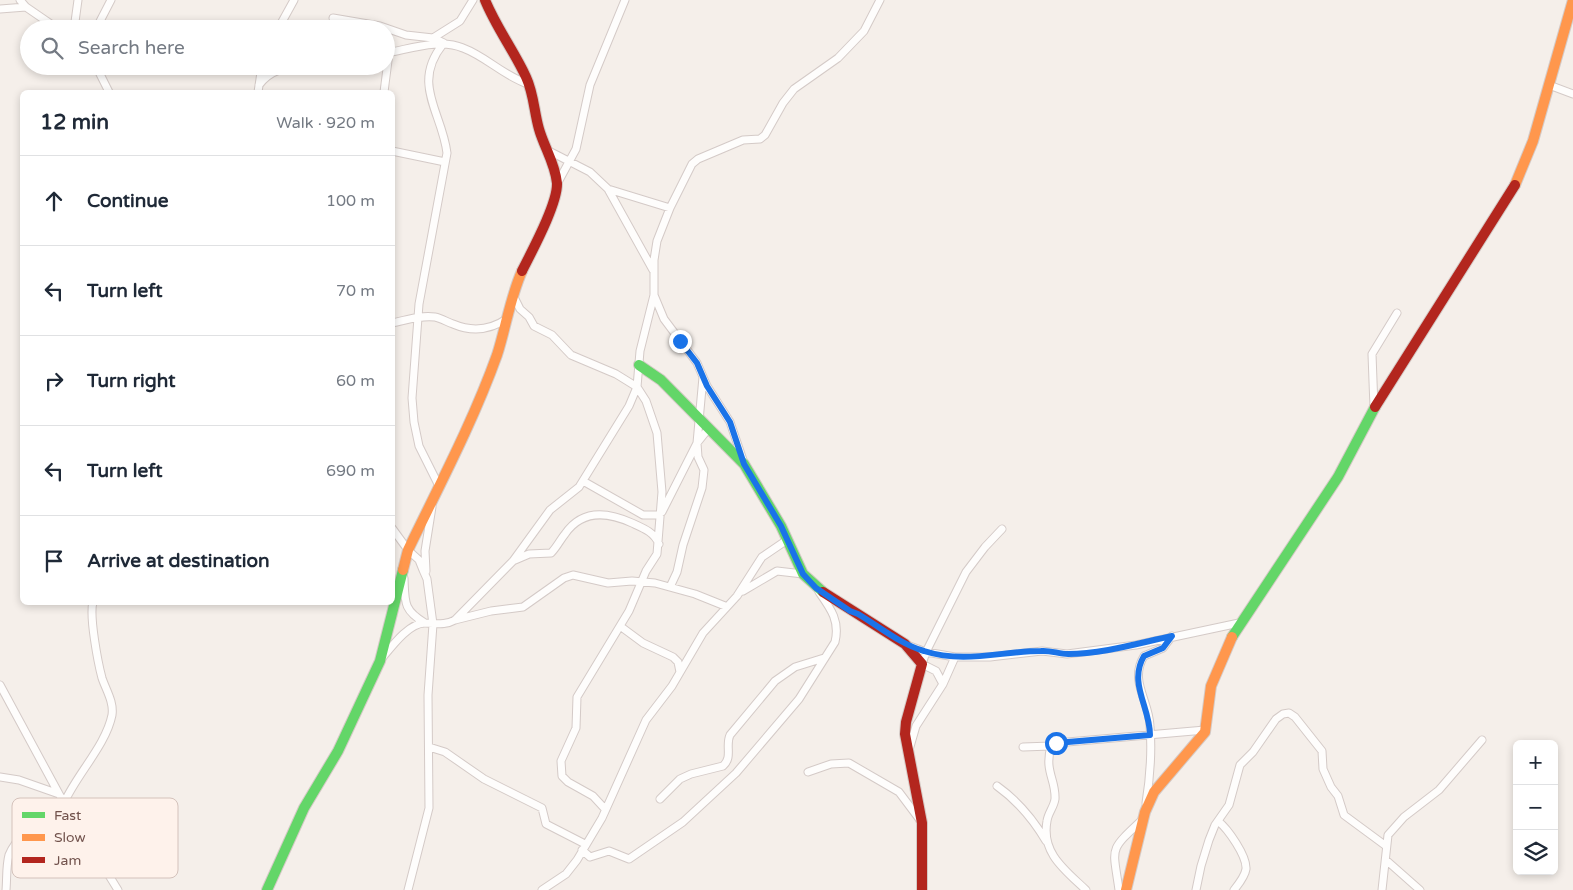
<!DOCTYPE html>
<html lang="en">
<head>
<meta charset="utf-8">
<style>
	:root { --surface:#fff; --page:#f2f2f3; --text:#1f2937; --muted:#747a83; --line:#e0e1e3 }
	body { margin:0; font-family:"Varela Round",sans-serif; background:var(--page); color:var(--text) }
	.controls { position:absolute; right:15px; bottom:15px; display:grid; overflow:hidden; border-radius:8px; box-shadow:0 2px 8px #0003 }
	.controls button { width:45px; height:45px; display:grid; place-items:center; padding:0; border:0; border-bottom:1px solid var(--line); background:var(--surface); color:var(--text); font:25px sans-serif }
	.stop { position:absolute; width:15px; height:15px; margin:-11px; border:4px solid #1a73e8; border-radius:50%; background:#fff }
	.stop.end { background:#1a73e8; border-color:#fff; box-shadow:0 1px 5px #0008 }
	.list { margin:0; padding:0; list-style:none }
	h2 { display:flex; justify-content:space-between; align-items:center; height:65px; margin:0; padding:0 20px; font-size:21px }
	h2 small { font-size:16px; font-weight:400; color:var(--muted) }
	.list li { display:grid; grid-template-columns:32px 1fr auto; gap:15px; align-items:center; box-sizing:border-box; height:90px; padding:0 20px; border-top:1px solid var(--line) }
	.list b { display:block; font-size:19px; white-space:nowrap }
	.list em { font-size:16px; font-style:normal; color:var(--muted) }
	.icon { flex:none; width:28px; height:28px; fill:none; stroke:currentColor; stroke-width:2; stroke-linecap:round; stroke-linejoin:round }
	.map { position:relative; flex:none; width:1573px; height:890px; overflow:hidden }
	.search { position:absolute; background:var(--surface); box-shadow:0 2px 8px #0003; left:20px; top:20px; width:375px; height:55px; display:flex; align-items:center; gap:12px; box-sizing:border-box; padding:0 18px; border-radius:28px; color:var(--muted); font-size:19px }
	.panel { position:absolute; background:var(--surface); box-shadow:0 2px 8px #0003; left:20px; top:90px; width:375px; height:515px; border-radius:8px }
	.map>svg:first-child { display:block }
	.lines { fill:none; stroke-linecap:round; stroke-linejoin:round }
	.street-casing { stroke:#d4cac7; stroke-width:9 }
	.fast-casing { stroke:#d5cac6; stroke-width:12 }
	.slow-casing { stroke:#d5cac6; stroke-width:12 }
	.jam-casing { stroke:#d5cac6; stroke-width:12 }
	.street { stroke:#fefdfc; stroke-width:7 }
	.fast { stroke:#63d668; stroke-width:10 }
	.slow { stroke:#ff974d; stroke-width:10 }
	.jam { stroke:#b3261e; stroke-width:10 }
	.route { stroke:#1a73e8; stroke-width:6 }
	.key { fill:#fef2eb; stroke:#d4c2bb; stroke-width:1 }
	.key-label { font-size:14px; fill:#71524c }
</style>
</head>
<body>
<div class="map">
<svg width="1573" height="890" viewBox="0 0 1573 890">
	<rect width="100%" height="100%" fill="#f5efea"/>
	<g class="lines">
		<g class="street-casing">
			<path id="street" d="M20,0l6,7 32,22
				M0,9l26,-2
				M333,18l47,8 26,9 27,3 11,5
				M74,29l4,-29
				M96,29l15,-29
				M278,29l16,-29
				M433,38l27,-17 13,-21
				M386,53c24,-4 54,-15 77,-5 24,9 39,27 65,36
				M96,66l13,26
				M259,85c12,-16 26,-17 45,-19
				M1549,85l24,9
				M258,92l4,-26
				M384,92l5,-39
				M392,151l53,11
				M549,151l41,21 18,17 62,19
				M557,184l19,-35 14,-64 35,-85
				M608,189l45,81
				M513,295l7,14 9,8 5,9 18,9 19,20 45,19 21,13 9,14 11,32 5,59 -5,62 -11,17 -17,40 -52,86 -1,31 -15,33 1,15 6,6 25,14 12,13
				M654,295l10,24 33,44 10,23 23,36 14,41
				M392,323c15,-3 28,-8 43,-6 6,1 12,5 18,7 19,8 38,6 55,-6
				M1374,408l-2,-54 25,-41
				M583,481l60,34h15l4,-3 35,-69 12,-15
				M439,486l-20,-40 -5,-24 -2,-24 7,-94 28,-151c-5,-41 -36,-69 -4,-109
				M392,528l16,22 11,10 4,10 4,9 6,45 -5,71 1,113 -21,82
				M515,560l14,-6 22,-1c6,-6 9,-13 14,-19 17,-25 43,-22 67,-11 11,5 22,9 27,21
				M426,571l-1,-20 7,-44
				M404,578c1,24 -1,32 21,45
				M670,587l7,-15 6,-27 19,-57 2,-18 -6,-13 -1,-14 6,-66
				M743,591l34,-20 26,3
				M455,620l36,-9 32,-4 41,-29 9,-3 35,8 24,-2 23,2 40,11 30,12
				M620,626l23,17 30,14 5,5 2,10
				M907,645l19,7 29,5h35l52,-6 25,3 69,-9 103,-22
				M383,657c9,-11 26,-34 42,-34 11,0 19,3 30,-3l58,-59 37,-51 29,-23 50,-81 8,-19 3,-36 14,-56v-35l3,-19 13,-33 22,-44 6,-5 45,-19 17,-1 5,-4 18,-32 11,-14 44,-31 26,-27 16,-31
				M943,684l-7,-13 -14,-7 4,-12 40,-80 19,-25 17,-18
				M0,685l59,109 59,96
				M1051,746c-7,26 5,33 4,53 -1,8 -7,14 -8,22 -6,32 18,49 39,69
				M429,747l16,5 39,27 58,29 4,16 39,20
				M1023,747l28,-1 5,-3 149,-13
				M909,750l7,-24 27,-42 12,-27
				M808,772l23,-8 18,-1 50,29 21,28
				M0,777l19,3 40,14
				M997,786c21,15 36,33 49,55
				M660,799l20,-20 11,-5 32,-8c10,-9 2,-20 7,-31l45,-54 20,-14 29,-9
				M64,803c13,-29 42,-58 48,-88 2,-13 -6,-25 -10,-37 -4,-15 -13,-62 -9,-76
				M1146,803c4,-25 6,-51 4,-77 -1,-26 -21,-45 -6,-70l19,-8 9,-12
				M1218,821c10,8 29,35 28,48 -1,7 -8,16 -12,21
				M582,850l8,7 19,-6 20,8 54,-37 53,-49 63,-74 36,-57c5,-21 -4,-33 -16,-50
				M1386,860l34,30
				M6,890c1,-11 0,-24 3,-35 8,-20 37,-42 53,-57
				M542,890l24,-16 11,-14 25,-42 44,-98 26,-34 31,-53 34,-37 25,-39 25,-17
				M1119,890c-6,-44 -11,-38 23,-70
				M1196,890l5,-24 8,-26 6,-15 14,-20 11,-40 13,-13 23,-33 7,-5 6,-1 6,4 27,34 1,18 8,18 7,9 6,19 42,31
				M1382,890l6,-55 16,-18 35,-27 43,-50"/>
		</g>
		<g class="fast-casing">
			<path id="fast" d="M639,365l22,15 83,84 37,62 22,48 20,18
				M1232,637l106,-160 37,-70
				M267,890l37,-82 34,-57 42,-90 23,-91"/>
		</g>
		<g class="slow-casing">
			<path id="slow" d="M1515,185l18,-44 40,-141
				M403,570l5,-20c31,-64 65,-128 89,-195 9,-28 13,-57 25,-84
				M1126,890l19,-78 9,-20 51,-60 6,-46 21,-49"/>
		</g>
		<g class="jam-casing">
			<path id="jam" d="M485,0c11,27 29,51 41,77 8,17 8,35 13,52 5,18 16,34 18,54 1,20 -25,68 -35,88
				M1375,407l140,-222
				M823,592l82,52 17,20 -16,58 -1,12 17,89v67"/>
		</g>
		<use href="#street" class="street"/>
		<use href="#fast" class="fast"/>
		<use href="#slow" class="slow"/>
		<use href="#jam" class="jam"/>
	</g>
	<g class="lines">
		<path class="route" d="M680,341l17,22 10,23 23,36 14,42 37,62 22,48 13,14 34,23 8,3c22,13 42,30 66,37 40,13 78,0 117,0 9,-1 18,3 27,3 34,0 71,-11 104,-18l-9,12 -19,8c-16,27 6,51 6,79l-94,8"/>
	</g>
	<rect x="12" y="798" width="166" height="80" rx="8" class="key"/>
	<rect x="22" y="812" width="23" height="6" fill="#63d668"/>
	<rect x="22" y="834" width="23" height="7" fill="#ff974d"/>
	<rect x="22" y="857" width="23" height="6" fill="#b3261e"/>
	<g class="key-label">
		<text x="54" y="820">Fast</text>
		<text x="54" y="842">Slow</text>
		<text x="54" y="865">Jam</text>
	</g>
</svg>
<div class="controls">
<button>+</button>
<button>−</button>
<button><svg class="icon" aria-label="layers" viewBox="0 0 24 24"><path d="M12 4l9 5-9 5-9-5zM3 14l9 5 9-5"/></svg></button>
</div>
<div class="stop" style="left:1056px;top:743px"></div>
<div class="stop end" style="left:680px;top:341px"></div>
<div class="search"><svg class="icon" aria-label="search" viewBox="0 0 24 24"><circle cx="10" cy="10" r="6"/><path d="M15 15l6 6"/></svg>Search here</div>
<section class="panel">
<h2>12 min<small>Walk · 920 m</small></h2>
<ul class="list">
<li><svg class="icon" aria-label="ahead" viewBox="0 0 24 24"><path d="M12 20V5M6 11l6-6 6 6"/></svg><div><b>Continue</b></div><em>100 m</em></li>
<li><svg class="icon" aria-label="left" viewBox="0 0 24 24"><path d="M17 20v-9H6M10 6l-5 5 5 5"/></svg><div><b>Turn left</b></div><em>70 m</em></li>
<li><svg class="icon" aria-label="right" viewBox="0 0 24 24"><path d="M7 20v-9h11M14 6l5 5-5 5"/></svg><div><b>Turn right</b></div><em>60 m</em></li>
<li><svg class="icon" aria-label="left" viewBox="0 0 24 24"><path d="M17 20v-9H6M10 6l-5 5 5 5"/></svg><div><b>Turn left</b></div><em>690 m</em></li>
<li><svg class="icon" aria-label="arrive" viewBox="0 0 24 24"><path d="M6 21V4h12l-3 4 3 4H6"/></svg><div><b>Arrive at destination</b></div></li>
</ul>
</section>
</div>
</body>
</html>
